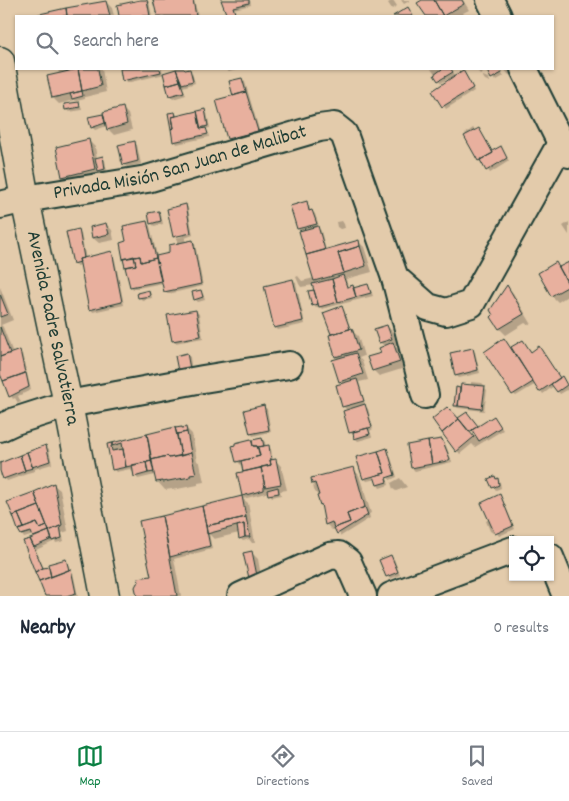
<!DOCTYPE html>
<html lang="en">
<head>
<meta charset="utf-8">
<style>
	:root { --surface:#fff; --page:#f2f2f3; --text:#1f2937; --muted:#747a83; --line:#e0e1e3; --accent:#0b8043 }
	body { margin:0; font-family:Dekko,sans-serif; background:var(--page); color:var(--text) }
	.controls { position:absolute; right:15px; bottom:15px; display:grid; overflow:hidden; border-radius:0px; box-shadow:0 1px 4px #0004 }
	.controls button { width:45px; height:45px; display:grid; place-items:center; padding:0; border:0; border-bottom:1px solid var(--line); background:var(--surface); color:var(--text); font:25px sans-serif }
	.list { margin:0; padding:0; list-style:none }
	h2 { display:flex; justify-content:space-between; align-items:center; height:65px; margin:0; padding:0 20px; font-size:21px }
	h2 small { font-size:16px; font-weight:400; color:var(--muted) }
	.icon { flex:none; width:28px; height:28px; fill:none; stroke:currentColor; stroke-width:2; stroke-linecap:round; stroke-linejoin:round }
	.map { position:relative; flex:none; width:569px; height:596px; overflow:hidden }
	.search { position:absolute; background:var(--surface); box-shadow:0 1px 4px #0004; left:15px; right:15px; top:15px; height:55px; display:flex; align-items:center; gap:12px; box-sizing:border-box; padding:0 18px; border-radius:0px; color:var(--muted); font-size:19px }
	.sheet { height:135px; background:var(--surface) }
	nav { display:flex; justify-content:space-around; align-items:center; box-sizing:border-box; height:70px; border-top:1px solid var(--line); background:var(--surface); font-size:14px; color:var(--muted) }
	nav a { display:grid; justify-items:center; gap:2px }
	nav .on { color:var(--accent) }
	.map>svg:first-child { display:block }
	.shadow { fill:#0003; fill-rule:evenodd }
	.building { fill:#e8b09e; stroke:#1f3d34 }
	.lines { fill:none; stroke-linecap:round; stroke-linejoin:round }
	.street-casing { stroke:#1f3d34; stroke-width:30 }
	.secondary-casing { stroke:#1f3d34; stroke-width:31 }
	.street { stroke:#e3cbab; stroke-width:26 }
	.secondary { stroke:#e3cbab; stroke-width:28 }
	.labels { text-anchor:middle; dominant-baseline:central; stroke-width:4.5; stroke-linejoin:round; paint-order:stroke }
	.street-label { font-size:20px; fill:#1f3d34; stroke:#e3cbab }
</style>
</head>
<body>
<div class="map">
<svg width="569" height="596" viewBox="0 0 569 596">
	<rect width="100%" height="100%" fill="#e3cbab"/>
	<filter id="ink" filterUnits="userSpaceOnUse"><feTurbulence type="fractalNoise" baseFrequency=".02" numOctaves="2"/><feDisplacementMap in="SourceGraphic" scale="10" xChannelSelector="R" yChannelSelector="G"/><feConvolveMatrix kernelMatrix="1 2 1 2 8 2 1 2 1" color-interpolation-filters="sRGB"/></filter>
	<g filter="url(#ink)">
		<path class="shadow" d="M147,0l2,2 3,14h-32l-2,-10z
			M154,0h40l4,16h-40z
			M222,0h28l1,5 -17,4 3,7h-9z
			M393,0l4,6 -5,3 -4,-6z
			M401,0h10l-7,4z
			M424,0h39l6,10 -6,3 2,3h-38l-8,-13z
			M106,2l6,6 2,8h-77z
			M58,69h44l4,23 -21,5v2l-9,2 -2,-1 -15,4 -6,-6 6,-24z
			M121,69h41l1,5 21,-5 2,2h3l3,2 3,10 -12,4 3,8 -13,4 -3,-3 -5,-22 -39,9 -2,-3z
			M225,69h15l-11,3z
			M431,69h20l5,7 10,-1 8,16 -28,18 -13,-18 16,-10 -1,-2 -7,4z
			M476,69h5l2,3 -3,2z
			M487,69h12l5,7 -9,5z
			M504,69h13l1,2 -9,4z
			M483,76l5,2 2,3v1l-5,-2 -2,-3z
			M242,79l3,3 15,51 -29,8 -3,-3z
			M79,103l2,3 1,4 -13,2 -3,-2z
			M122,108l6,6 4,16 -18,5 -6,-6 -1,-3 -12,4 -3,-3 10,-12 4,4z
			M204,111l3,2 3,15 -5,1 3,3 1,5 -32,7 -2,-3 -5,-27 5,-1 3,4z
			M473,128l3,3 3,-2 2,3 12,20 10,-2 6,11 -19,12 -7,-10h-1l-3,-2 -14,-27z
			M89,141l6,6 2,12 5,-2 3,3 2,12 -38,10 -6,-5z
			M134,143l3,2 4,19 -14,3 -7,-6v-3h3z
			M306,203l3,3 2,6 1,-1 3,3 4,12 -2,1 4,4 5,20 32,-10 6,6 8,25 -26,7 2,9 6,1 14,-4 2,3 3,8 -51,13 -2,-2 -4,1 -3,-3 2,-14 -1,-6 -13,2 -2,-3 -3,-7 2,-1 4,5 12,-3 -13,-47 -3,-2 -6,-22z
			M186,205l2,3 5,27 -8,3 1,5 7,-2 2,3 8,42 -35,8 -3,-2 -2,-9 -30,6 -2,-3 -4,-44 20,-19 3,3 7,30 13,-2 8,-10v-4l-2,-2 7,-2 -1,-2 -7,2v1l-6,-27z
			M158,212l3,3 2,9 -9,2 -2,-2z
			M342,221l2,3 1,4 -5,1 -3,-2 -1,-5z
			M569,222v13l-6,-9z
			M106,224l6,6 2,10 -15,3 -6,-5z
			M78,231l3,3 5,25 26,-6 2,2 10,50 -31,7 -2,-3 -9,-44 -5,1 -3,-3z
			M569,263v32l-11,7 -6,-6 -12,-23 16,-9 4,4z
			M293,280l3,3 9,41 -27,6 -3,-3z
			M0,287l13,33 -12,5 2,2 10,26 6,-2 3,3 9,36 -13,6 3,6 -3,1 -3,-5 -2,1 -2,-3 -11,-25z
			M507,287l6,6 18,30 -3,2 -3,-2 -19,12 -6,-6 -8,-12z
			M148,291l3,3 1,4 -10,2 -2,-2 -1,-4z
			M201,291l2,3 2,6 -7,2 -3,-3z
			M342,308l2,2 7,20 7,6 6,20 -5,2 3,3 6,19 -9,2 6,22h-2l5,5 5,20 -3,2 2,6 -14,4 -3,-3v-3h-2l-2,-2 -3,-22 -5,-5v-22l-3,-3 -1,-22 -3,-2 -6,-21 3,-1 -1,-1z
			M196,311l3,3 4,24 -28,5 -2,-2z
			M387,326l6,6 4,13 -2,1 4,4 6,18 -26,8 -6,-6 9,-16 3,-7 -5,-5z
			M504,340l7,8 12,-7 9,12 28,26 4,2 5,8 -9,5 -6,-8 -11,8 -7,-10 -20,12 -3,-2z
			M472,349l3,3 5,21 -21,5 -3,-3z
			M187,354l3,3 2,15 -13,-1z
			M471,382l11,1 3,3v2l2,2 -3,21 -26,-3 -3,-2 2,-17 4,1 10,-4z
			M264,407l3,2 4,23 -18,4 -2,-3z
			M470,416l8,12 16,-11 9,13 -28,17 -3,-3 -12,10 -27,-35h25zM473,428l3,6 -4,3 -4,-5z
			M186,428l6,6 5,27 3,2 4,19 -6,1v2l-26,5v-1l-7,1 -8,-9 -2,-6 -17,4 -8,-10 -14,3 -3,-3 -5,-22 -2,-1 5,-2 2,2v-2l62,-15z
			M262,439l3,3 1,5h2l3,2 2,12 2,-1 6,6 6,24 -7,1 1,4 -9,2 -3,-5 -26,7 5,4 7,40h-3l-3,-4 -6,2 -3,-3 -1,-5 -25,6 -5,-5 3,15 -38,10 7,37h-43l14,-19 -11,-55 103,-25 -1,-2 1,-22 -1,-6 -6,-6 14,-20 1,1z
			M442,440l3,3 7,19 -37,9 -3,-3 -4,-22z
			M46,446l3,3 3,15 -17,5v2l-8,2v1l-20,7 -4,-6 -3,1v-11z
			M387,449l2,3 8,25 -7,3 -1,-2h-2l2,7 -9,3 -2,-3 -2,-6 -9,2 -3,-3z
			M353,469l6,6 12,38 -2,1 1,4 -29,18 -5,-7 -4,1 -6,-6 -3,-17 -2,-2 -3,-9 -4,-6 -2,-11z
			M400,478l7,9 -11,4 -3,-2 -2,-6z
			M495,478l5,4 1,6 -5,2 -3,-3z
			M54,485l6,5 8,41 -6,2 2,8 -8,2 -1,-2 -19,9 8,19 6,-1 15,-7 3,2 2,8 3,2 5,23h-32l-21,-54 10,-4 -1,-3 -10,3 -2,-3 -13,-32z
			M499,496l3,2 13,31 -16,7 -3,-4 -3,1 -3,-2 -4,-10 3,-2z
			M252,553l6,6 4,23 -6,2z
			M391,556l3,3 6,16 -10,4 -3,-3z"/>
		<path class="building" d="M140,0h7l3,16h-31l-2,-11z
			M153,0h40l3,16h-39z
			M221,0h28v3l-16,4 3,9h-9z
			M422,0h12l9,16h-17l-9,-13z
			M434,0h28l2,4 -21,12z
			M106,1l4,15h-43l-1,-8z
			M408,7l5,9h-20z
			M66,8l1,8h-36z
			M78,69l4,22 -30,7 -5,-22z
			M78,69h20l3,17 -19,5z
			M120,69h40l1,3 -39,9z
			M176,69l4,12 -14,4 -3,-12z
			M176,69h8l1,1 5,-1 3,12 -11,3z
			M442,69h9l2,3 -15,9 -4,-6z
			M486,69h13l3,4 -11,6z
			M463,70l10,18 -31,19 -10,-16z
			M242,78l4,14 -13,4 -4,-15z
			M180,81l4,11 -15,4 -3,-11z
			M82,91l1,5 -11,3 -2,-5z
			M246,92l12,39 -31,8 -11,-39z
			M79,102l1,5 -15,3 -1,-6z
			M123,107l4,17 -20,6 -4,-18z
			M205,109l3,17 -8,2 -3,-17z
			M197,111l4,18 5,-1 2,6 -35,8 -2,-13 3,-1 -2,-11z
			M175,112l1,4 -4,1 2,11 -3,1 -3,-16z
			M103,114l2,9 -14,5 -3,-11z
			M479,128l14,25 -15,8 -14,-25z
			M89,139l6,30 -33,8 -6,-30z
			M135,141l3,20 -15,4 -5,-20z
			M501,146l6,12 -21,13 -6,-11 13,-7 -1,-2z
			M103,156l2,13 -7,2 -3,-13z
			M307,201l2,10 3,-1 5,14 -20,5 -7,-23z
			M186,204l5,29 -18,4 -6,-28z
			M159,211l2,10 -11,3 -2,-11z
			M147,221l9,37 -15,4 -1,-6 -17,3 -3,-16 6,-2 -3,-15z
			M106,223l3,11 -17,4 -2,-11z
			M318,226l7,24 -19,5 -7,-24z
			M79,229l5,29 -5,1 1,3 -7,2 -7,-32z
			M193,240l8,44 -37,8 -8,-36 13,-3v-8z
			M359,240l1,6 -22,7 6,20 -30,8 -8,-26z
			M360,246l6,20 -22,7 -6,-20z
			M112,251l10,51 -33,8 -10,-51z
			M134,256l2,9 -11,2 -2,-8z
			M140,256l1,6 15,-4 5,23 -31,6 -5,-20 11,-2 -2,-8z
			M556,262l13,24 -18,10 -13,-23z
			M569,262v23l-10,-18z
			M343,275l4,12 6,-2 3,12 -18,5 -6,-23z
			M293,279l10,42 -29,7 -10,-42z
			M332,279l6,23 -19,5 -7,-23z
			M368,284l3,9 -15,4 -3,-9z
			M507,285l17,29 -25,15 -8,-12 2,-2 -3,-5z
			M149,290l1,6 -12,2 -1,-5z
			M201,290l2,7 -9,3 -2,-8z
			M314,290l4,14 -6,2 -4,-15z
			M0,294l8,20 -8,3z
			M342,306l8,23 -19,5 -8,-21z
			M196,310l5,26 -29,5 -5,-26z
			M387,325l5,14 -13,4 -5,-14z
			M0,327l10,26 -10,4z
			M352,328l7,22 -24,7 -6,-22z
			M504,338l29,44 -21,13 -28,-43z
			M523,340l8,12 8,-6 21,32 -21,14 -28,-45z
			M393,342l7,20 -28,9 -5,-14 14,-4 -2,-5z
			M473,348l5,22 -23,6 -5,-23z
			M20,350l5,23 -22,8 -3,-7v-17z
			M187,353l3,16 -12,2 -3,-15z
			M356,353l7,21 -24,8 -7,-22z
			M26,373l3,14 -20,10 -6,-16z
			M562,376l5,9 -10,7 -6,-8z
			M357,379l7,22 -22,6 -6,-22z
			M461,384l24,2 -3,23 -24,-3z
			M456,387l4,1 -2,18h-4z
			M365,404l7,23 -23,6 -6,-22z
			M264,405l5,25 -19,4 -6,-24z
			M447,407l3,3h1l8,9 -17,14 -10,-14z
			M467,412l11,14 -9,6 -11,-14z
			M494,416l7,11 -22,14 -7,-11z
			M459,419l15,18 -18,15 -14,-19z
			M175,427l6,29 -12,2 -2,-2 -16,4 -4,-26z
			M182,427v1l4,-1 1,5 -10,2 -2,-6z
			M368,428l2,6 -16,5 -1,-7z
			M187,432l4,21 -10,3 -4,-22z
			M147,434l5,27 -26,6 -4,-24 -10,3v-3z
			M262,438l2,8 -6,1 -1,-1h-4l-1,-6z
			M251,439l2,7h4l3,10 -24,6 -4,-16 3,-1v-2z
			M442,439l8,20 -3,2 -15,3 -4,-23z
			M428,441l4,23 -21,4 -4,-23z
			M112,443v3h-1l1,5 11,-2 3,18 -14,3 -5,-26z
			M46,445l4,16 -18,6 -5,-15z
			M269,445l2,15h-1l1,5 -28,7 -2,-11 19,-5 -2,-9z
			M387,448l8,27 -9,3 1,4 -10,3 -3,-9 11,-3 -7,-22z
			M378,451l7,22 -22,6 -7,-22z
			M27,452l6,16 -8,2 -5,-15z
			M191,453l5,21 -6,1v2l-27,5v-1l-7,1 -5,-22 16,-4 2,2z
			M20,455l5,16 -22,8 -3,-8v-8z
			M276,459l5,25 -16,3 -4,-20 10,-2 -1,-5z
			M152,461l2,11 -6,1 -2,-11z
			M146,462l2,11 -14,4 -2,-12z
			M354,467l11,40 -18,7 3,8 -16,6 -2,-6 -7,3 -4,-21 -1,1 -3,-9 2,-1 -4,-12 -3,1 -1,-6z
			M261,468l4,18 -1,1v3l-22,6 -5,-23z
			M495,476l1,3 2,-1 1,7 -7,3 -4,-9z
			M54,483l8,42 -13,6 -15,-39z
			M278,487l1,6 -11,2 -1,-5z
			M34,492l5,14 -26,10 -6,-14z
			M500,494l13,32 -18,8 -14,-31z
			M242,496l4,21 -40,9 -4,-20z
			M39,506l8,20 -7,3 -3,-6 -13,5 -6,-14z
			M202,506l8,40 -40,11 -8,-41z
			M365,507l3,8 -31,19 -3,-6 16,-6 -3,-8z
			M18,514l6,14 -6,2 -5,-14z
			M162,516l15,80h-40l-2,-9 2,-4 2,-1 -1,-4 13,-2 -12,-55z
			M246,517l4,20h-5l-1,-13 -37,10 -1,-8z
			M37,523l3,6 7,-3 2,5 -16,6 -2,-5 -10,3 -3,-5z
			M244,524l1,13 -6,2 -2,-13z
			M60,526l2,12 -10,3 -3,-10z
			M49,531l3,8 -18,8 -4,-8z
			M30,539l13,29 -8,4 -12,-31z
			M252,551l5,25 -8,2 -6,-25z
			M391,555l7,17 -12,5 -7,-17z
			M66,559l3,11 -18,7 -3,-13z
			M49,567l2,10 -12,4 -4,-9 8,-4z
			M71,569l5,24 -10,3h-21l-6,-15z"/>
		<g class="lines">
			<g class="street-casing">
				<g id="street">
					<path d="M490,0l8,16"/>
					<path d="M524,69l37,74 8,11"/>
					<path id="s1" d="M0,205l25,-6 122,-20 172,-51 15,-2 10,8 51,144 30,117"/>
					<path d="M395,278l33,29 18,5 25,-8 90,-161"/>
					<path d="M0,428l15,-7 53,-17 135,-25 86,-14"/>
					<path d="M550,557l16,39"/>
					<path d="M241,596l89,-40 9,-1 9,7 15,34"/>
					<path d="M391,596l122,-46"/>
				</g>
			</g>
			<g class="secondary-casing">
				<g id="secondary">
					<path id="s2" d="M0,61l25,138 43,205 37,192"/>
				</g>
			</g>
			<use href="#street" class="street"/>
			<use href="#secondary" class="secondary"/>
		</g>
	</g>
	<g class="labels">
		<g class="street-label">
			<text stroke="none"><textPath href="#s1" startOffset="185">Privada Misión San Juan de Malibat</textPath></text>
			<text stroke="none"><textPath href="#s2" startOffset="272">Avenida Padre Salvatierra</textPath></text>
		</g>
	</g>
</svg>
<div class="controls">
<button><svg class="icon" aria-label="locate" viewBox="0 0 24 24"><circle cx="12" cy="12" r="6"/><path d="M12 2v4M12 18v4M2 12h4M18 12h4"/></svg></button>
</div>
<div class="search"><svg class="icon" aria-label="search" viewBox="0 0 24 24"><circle cx="10" cy="10" r="6"/><path d="M15 15l6 6"/></svg>Search here</div>
</div>
<section class="sheet">
<h2>Nearby<small>0 results</small></h2>
<ul class="list">
</ul>
</section>
<nav>
<a class="on"><svg class="icon" aria-label="map" viewBox="0 0 24 24"><path d="M3 6l6-2 6 2 6-2v14l-6 2-6-2-6 2zM9 4v14M15 6v14"/></svg>Map</a>
<a><svg class="icon" aria-label="directions" viewBox="0 0 24 24"><path d="M12 3l9 9-9 9-9-9zM9 14v-3h6M13 9l2 2-2 2"/></svg>Directions</a>
<a><svg class="icon" aria-label="saved" viewBox="0 0 24 24"><path d="M7 4h10v16l-5-4-5 4z"/></svg>Saved</a>
</nav>
</body>
</html>
